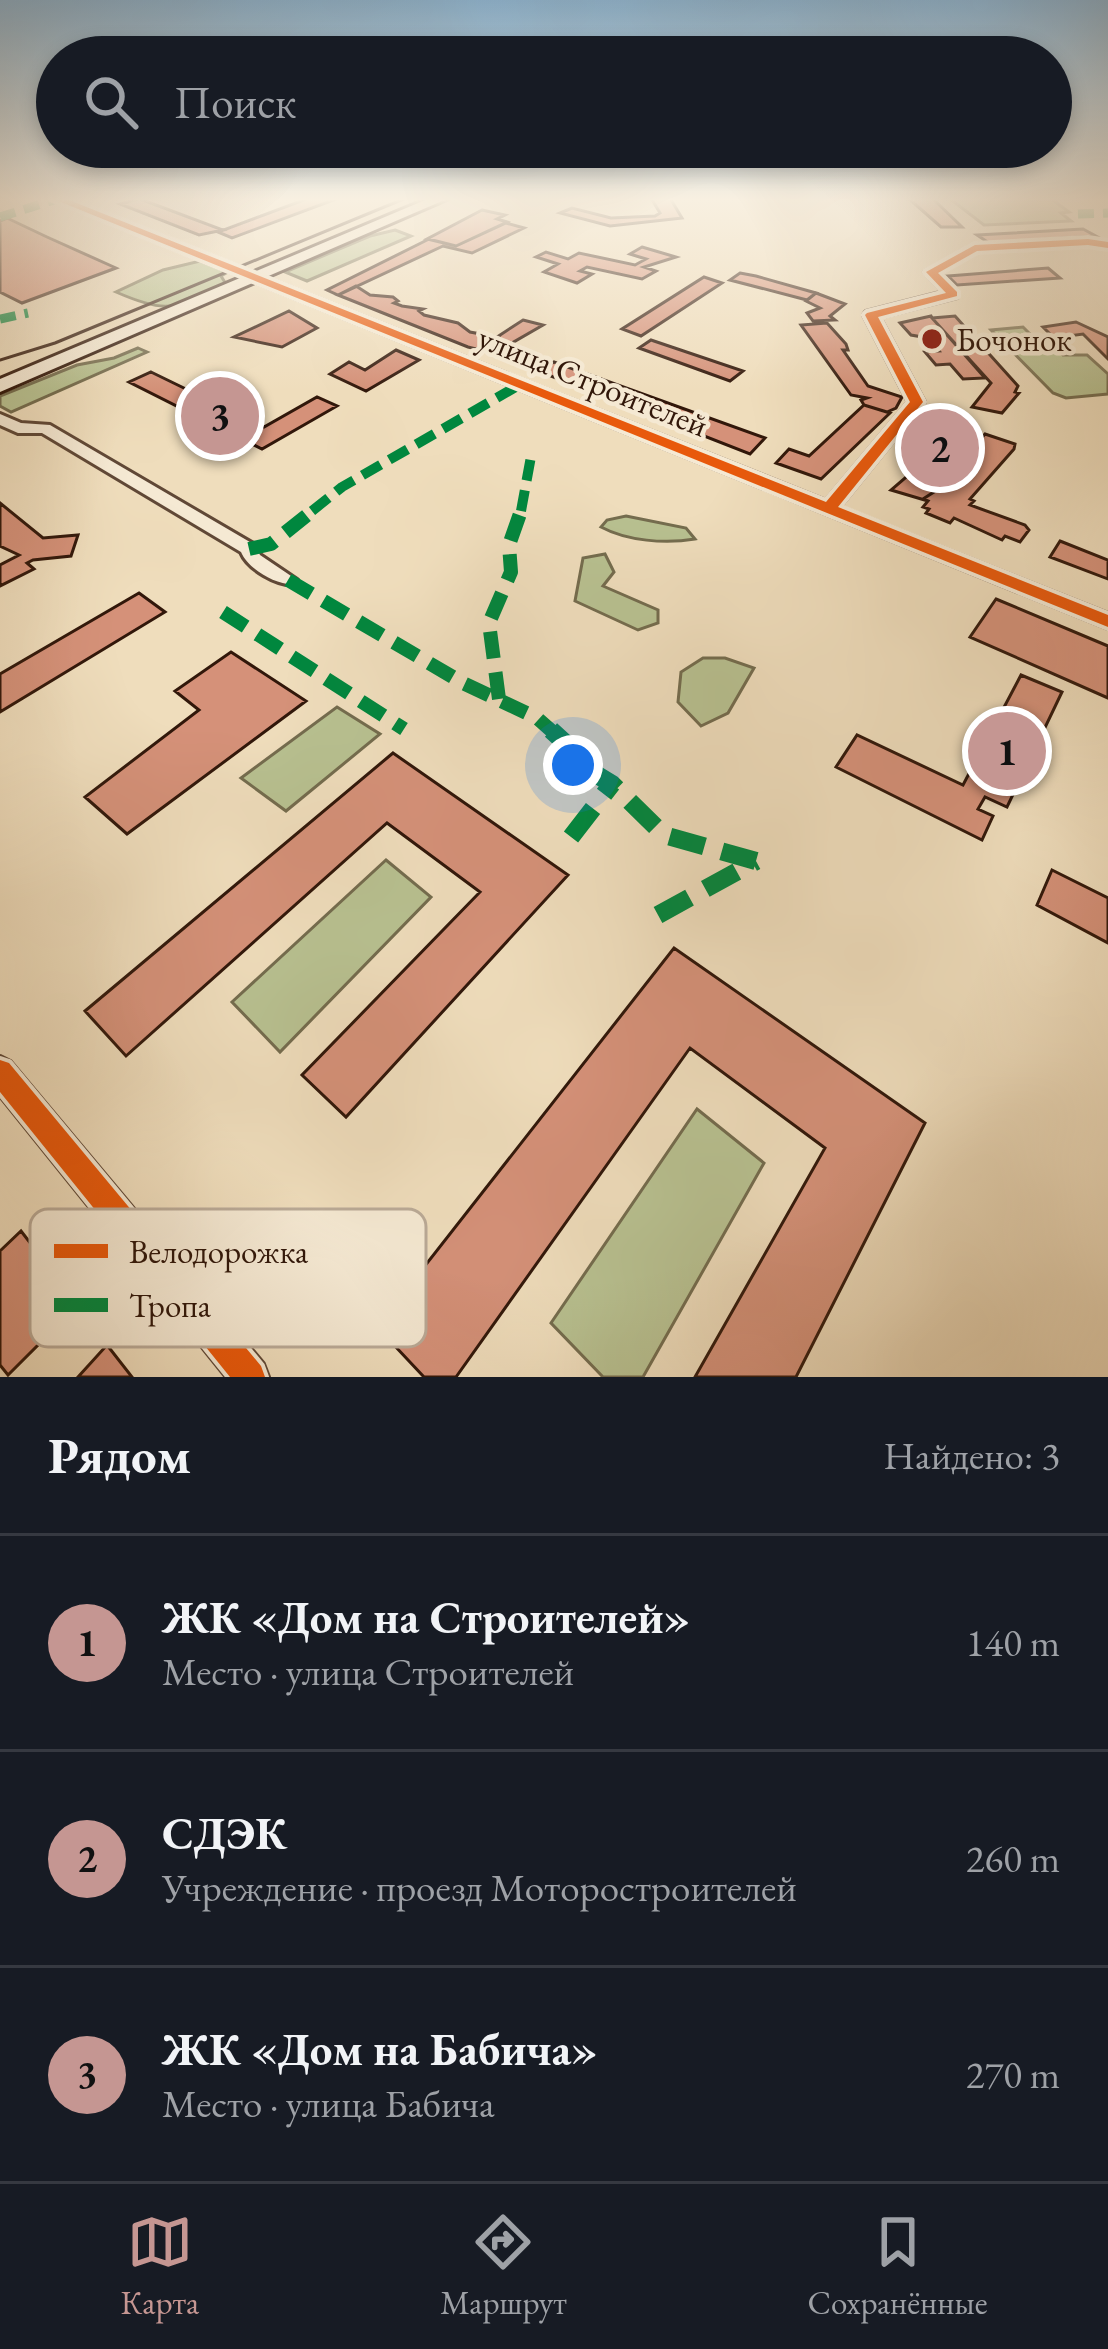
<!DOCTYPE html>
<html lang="ru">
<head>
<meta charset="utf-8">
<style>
	:root { --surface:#171b24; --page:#242831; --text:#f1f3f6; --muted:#9ea1a6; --line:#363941; --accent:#c59692 }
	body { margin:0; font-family:"EB Garamond",serif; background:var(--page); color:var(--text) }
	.you { position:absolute; left:573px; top:765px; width:42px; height:42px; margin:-30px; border:9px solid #fff; border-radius:50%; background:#1a73e8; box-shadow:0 0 0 18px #1a73e833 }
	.badge { display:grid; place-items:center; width:78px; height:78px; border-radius:50%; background:var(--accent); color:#111; font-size:39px; font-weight:700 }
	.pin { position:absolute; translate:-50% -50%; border:6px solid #fff; box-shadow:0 3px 12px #0006 }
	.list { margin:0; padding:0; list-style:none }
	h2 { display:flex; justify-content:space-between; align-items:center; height:156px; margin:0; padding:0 48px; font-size:51px }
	h2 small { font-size:39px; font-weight:400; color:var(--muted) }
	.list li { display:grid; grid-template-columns:78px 1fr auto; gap:36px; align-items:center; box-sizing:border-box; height:216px; padding:0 48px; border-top:3px solid var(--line) }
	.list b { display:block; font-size:45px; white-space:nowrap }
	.list p { margin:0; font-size:39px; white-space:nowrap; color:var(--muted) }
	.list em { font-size:39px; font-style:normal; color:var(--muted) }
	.icon { flex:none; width:66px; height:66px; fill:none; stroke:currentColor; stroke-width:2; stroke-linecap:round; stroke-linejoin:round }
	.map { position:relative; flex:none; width:1108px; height:1377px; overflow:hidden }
	.search { position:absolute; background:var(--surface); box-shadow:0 6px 18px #0003; left:36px; right:36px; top:36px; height:132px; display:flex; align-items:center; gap:30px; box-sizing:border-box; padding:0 42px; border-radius:66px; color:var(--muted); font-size:45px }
	.sheet { height:804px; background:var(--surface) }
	nav { display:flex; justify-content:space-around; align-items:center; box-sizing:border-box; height:168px; border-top:3px solid var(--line); background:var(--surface); font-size:33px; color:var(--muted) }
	nav a { display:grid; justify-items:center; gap:6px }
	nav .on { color:var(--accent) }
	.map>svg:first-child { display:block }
	.green { fill:#b8c191; stroke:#746c4e; stroke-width:3 }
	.building { fill:#d59179; stroke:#31170a; stroke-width:3 }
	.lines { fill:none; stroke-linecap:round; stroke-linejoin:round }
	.street-casing { stroke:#604836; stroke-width:6 }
	.secondary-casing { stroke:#31170a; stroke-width:6 }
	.street { fill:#f5e9d3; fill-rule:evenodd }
	.secondary { fill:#f5e9d3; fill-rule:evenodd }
	.tram { stroke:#31170a; stroke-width:3 }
	.quiet-far3 { stroke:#00873e; stroke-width:9; stroke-dasharray:16 9; stroke-linecap:butt }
	.quiet-far2 { stroke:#00873e; stroke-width:10; stroke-dasharray:21 10; stroke-linecap:butt }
	.quiet-far1 { stroke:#00873e; stroke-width:14; stroke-dasharray:27 14; stroke-linecap:butt }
	.quiet { stroke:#00873e; stroke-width:18; stroke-dasharray:36 18; stroke-linecap:butt }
	.cycleway-casing { stroke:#f5e9d3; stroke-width:8 }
	.cycleway { fill:#e8590c; fill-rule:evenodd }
	.poi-dot { fill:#8f2418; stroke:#f5e9d3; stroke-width:4.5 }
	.labels { text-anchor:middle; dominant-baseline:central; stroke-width:9; stroke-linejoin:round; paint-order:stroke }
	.far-poi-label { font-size:33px; fill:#31170a; stroke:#f5e9d3; text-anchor:start }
	.far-street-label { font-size:33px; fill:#31170a; stroke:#f5e9d3 }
	.key { fill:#f5e9d3; stroke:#baaa97; stroke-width:3 }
	.key-label { font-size:33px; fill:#31170a }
</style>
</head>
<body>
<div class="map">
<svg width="1108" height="1377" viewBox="0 0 1108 1377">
	<rect width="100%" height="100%" fill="#efddbc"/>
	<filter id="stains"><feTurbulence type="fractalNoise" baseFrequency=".00167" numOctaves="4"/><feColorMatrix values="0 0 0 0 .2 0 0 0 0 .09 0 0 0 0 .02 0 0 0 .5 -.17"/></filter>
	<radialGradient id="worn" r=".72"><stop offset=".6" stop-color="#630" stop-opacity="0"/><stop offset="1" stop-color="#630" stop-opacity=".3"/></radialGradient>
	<path class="green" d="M949,198h101l19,14 -8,1 10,8 -87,4z
		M395,230l16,6 -104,45 -22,-9 85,-36z
		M200,261l28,11 -7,4 5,8c-53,23 -55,32 -110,8l47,-22z
		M1023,327l20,20 10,-1 10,9h24l21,19v20l-42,4 -13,-5 -62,-63z
		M138,348l9,4 -136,60 -11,-6v-10l77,-31 37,-7z
		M626,516l60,12 9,11c-30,5 -68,2 -94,-12l6,-7z
		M605,554l9,18 -11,14 55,24v13l-20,7 -63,-29 8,-43z
		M703,658h22l29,10 -26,45 -27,13 -23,-24 3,-30z
		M337,707l43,27 -94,77 -45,-33z
		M386,860l45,37 -151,155 -48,-50z
		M697,1109l67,54 -121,214h-40l-52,-54z"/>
	<path class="building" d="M142,198l-2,1 83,31 -24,5 -79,-31z
		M309,198l27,1 -104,39 -14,-6z
		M651,198h19l12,20 -72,8 -50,-13 12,-5 39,10 44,-2 5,-3z
		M908,198h24l30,29h-21z
		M482,210l23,5 -8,4 10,3 -51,24 -29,-7z
		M7,218l40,19 69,31 -94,35 -22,-11v-71z
		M506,223l18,5 -52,25 -29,-7 -105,49 -11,-5 102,-51 27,7z
		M1083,229l13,7 -107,7 -12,-8z
		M642,247l34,10 -32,10 12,4 -14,8 -55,-12 -7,4 12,3 -15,9 -33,-11 14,-8 -22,-7 10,-5 22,7 11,-6 56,12 11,-6 -16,-5z
		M1048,268l12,10 -103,7 -9,-9z
		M740,273l16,3 60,17 -9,7 -77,-20z
		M704,277l18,6 -81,53 -19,-7z
		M356,286l14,9 23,2 5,4 -4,2 8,3 21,3 -4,2 5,4 34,8 12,9 27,5 -21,12 -8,-2 -130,-52z
		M816,293l29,11 -15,12 5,4 -22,1 -6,-8 13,-5 -14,-7z
		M289,311l28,17 -35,19 -48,-10z
		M931,316l1,2 53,60 -22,1 -13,-15 -14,1 -11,-13 14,-1 -11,-13 -17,-3 -11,-12z
		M955,316l63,70 -3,6 4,1 -17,20 -30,-6 19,-24 -59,-65z
		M523,320l20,5 -33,19 -16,-5z
		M1076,322l32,15v22l-25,-25 -29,4 -11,-11z
		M827,323l19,21 2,6h-5l25,36 34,11 -6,11 -9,4 -23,-7 -3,-5 6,-2 -16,-3 -50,-70z
		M651,340l92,31 -13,10 -91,-33z
		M396,350l23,10 -53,31 -36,-17 19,-12 16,8z
		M554,362l211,76 -15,16 -212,-83z
		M151,372l113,55 53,-30 20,9 -75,43 -133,-67z
		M864,405l26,8 -69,66 -45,-16 13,-14 20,7z
		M949,430l30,11 -42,49 -14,9 5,2 -37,-11 42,-36 -6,-2z
		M985,434l30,10 -1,5 -44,50 4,2 -4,4 55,20 4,5 -9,12 -15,-6 -3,4 -48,-22 -4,5 -24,-10 3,-4 -6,-2 5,-6 -5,-2 14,-9z
		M0,503l43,35 35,-3 -7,21 -38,4 -6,3 7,6 -34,17v-21l19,-10 -19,-9z
		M1060,541l48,19v19l-58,-22z
		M139,593l26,19 -165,100v-38z
		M996,599l112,47v52l-138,-61z
		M231,652l75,49 -179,133 -42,-37 114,-87 -24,-19z
		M1021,675l41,17 -55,115 -22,-10 -7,12 15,7 -11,24 -146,-73 21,-32 106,50z
		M393,753l175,122 -222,242 -44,-42 178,-183 -93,-69 -261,233 -41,-45z
		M1052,870l56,28v45l-71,-38z
		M674,948l251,175 -129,254h-101l130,-229 -135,-100 -234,329h-32l-47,-50z
		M21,1231l57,74 -70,70 -8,-10v-114z
		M107,1345l25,32h-54z"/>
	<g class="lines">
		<g class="street-casing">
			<path id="street" d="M50,198h15l761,303 83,-99 -45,-87 2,-3 78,-20 -19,-20 50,-27 113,-6 20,3v6l-20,-3 -111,6 -38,22 18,18v6l-78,20 45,85 -85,105 269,107v14z
				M0,414l21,9 29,2 205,120 5,10 37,25 -2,4c-18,2 -47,-15 -54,-32l-199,-119h-24l-18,-8z
				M0,1057l10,5 253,302 5,13h-41l-227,-282z"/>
		</g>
		<g class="secondary-casing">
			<path id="secondary" d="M430,198h19l-449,194v-13z"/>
		</g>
		<use href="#street" class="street"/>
		<use href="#secondary" class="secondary"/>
		<path class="tram" d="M0,360l55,-17 351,-145"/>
		<path class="quiet-far3" d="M1078,214l30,-1
			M0,217l57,-18
			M0,319l28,-6"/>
		<path class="quiet-far2" d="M312,511l30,-24 179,-103
			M521,511l11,-60"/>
		<path class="quiet-far1" d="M249,549l22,-5 45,-36
			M288,580l175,103 74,35 17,15
			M223,612l181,117
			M499,699l-10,-76 22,-51 -2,-27 13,-37"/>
		<path class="quiet" d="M551,730l23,21 7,14 31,19 52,51 92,26
			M571,837l41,-53
			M658,915l98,-54"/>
		<g class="cycleway-casing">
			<path id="cycleway" d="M51,198h13l762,304 84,-100 -45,-87 2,-2 79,-20 -20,-21 49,-27 113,-6 20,3v6l-20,-3 -111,6 -39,22 19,19v4l-79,21 45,85 -85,105 270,108v12z
				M0,1060l9,3 252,303 4,11h-35l-230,-285z"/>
		</g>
		<use href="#cycleway" class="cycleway"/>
	</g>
	<linearGradient id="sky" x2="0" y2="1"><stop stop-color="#8bb6d6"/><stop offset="0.51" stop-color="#f8f0e1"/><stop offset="1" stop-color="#f8f0e1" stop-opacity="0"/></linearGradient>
	<rect width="1108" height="391" fill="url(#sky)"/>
	<circle class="poi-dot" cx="932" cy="339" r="12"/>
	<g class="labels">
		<g class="far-poi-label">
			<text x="956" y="339">Бочонок</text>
		</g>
		<g class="far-street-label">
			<text transform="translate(593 381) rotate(22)">улица Строителей</text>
		</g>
	</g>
	<rect x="30" y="1209" width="396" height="138" rx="18" class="key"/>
	<rect x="54" y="1244" width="54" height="14" fill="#e8590c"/>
	<rect x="54" y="1298" width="54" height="14" fill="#00873e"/>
	<g class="key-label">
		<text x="129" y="1263">Велодорожка</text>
		<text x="129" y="1317">Тропа</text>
	</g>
	<rect width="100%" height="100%" filter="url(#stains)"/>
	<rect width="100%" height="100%" fill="url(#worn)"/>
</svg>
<div class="you"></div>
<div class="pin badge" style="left:1007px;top:751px">1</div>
<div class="pin badge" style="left:940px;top:448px">2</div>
<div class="pin badge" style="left:220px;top:416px">3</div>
<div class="search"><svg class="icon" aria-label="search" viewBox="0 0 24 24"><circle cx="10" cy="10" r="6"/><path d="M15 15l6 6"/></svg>Поиск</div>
</div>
<section class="sheet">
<h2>Рядом<small>Найдено: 3</small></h2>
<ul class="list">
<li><span class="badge">1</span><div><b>ЖК «Дом на Строителей»</b><p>Место · улица Строителей</p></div><em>140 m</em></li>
<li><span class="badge">2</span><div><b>СДЭК</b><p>Учреждение · проезд Моторостроителей</p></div><em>260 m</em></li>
<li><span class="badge">3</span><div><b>ЖК «Дом на Бабича»</b><p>Место · улица Бабича</p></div><em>270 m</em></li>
</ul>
</section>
<nav>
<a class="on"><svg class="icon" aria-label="map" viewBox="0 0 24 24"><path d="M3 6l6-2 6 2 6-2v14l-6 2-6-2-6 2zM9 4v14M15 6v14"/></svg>Карта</a>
<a><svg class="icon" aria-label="directions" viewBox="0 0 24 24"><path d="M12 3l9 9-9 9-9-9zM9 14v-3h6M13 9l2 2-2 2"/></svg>Маршрут</a>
<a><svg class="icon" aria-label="saved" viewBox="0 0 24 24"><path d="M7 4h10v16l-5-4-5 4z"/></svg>Сохранённые</a>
</nav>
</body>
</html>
